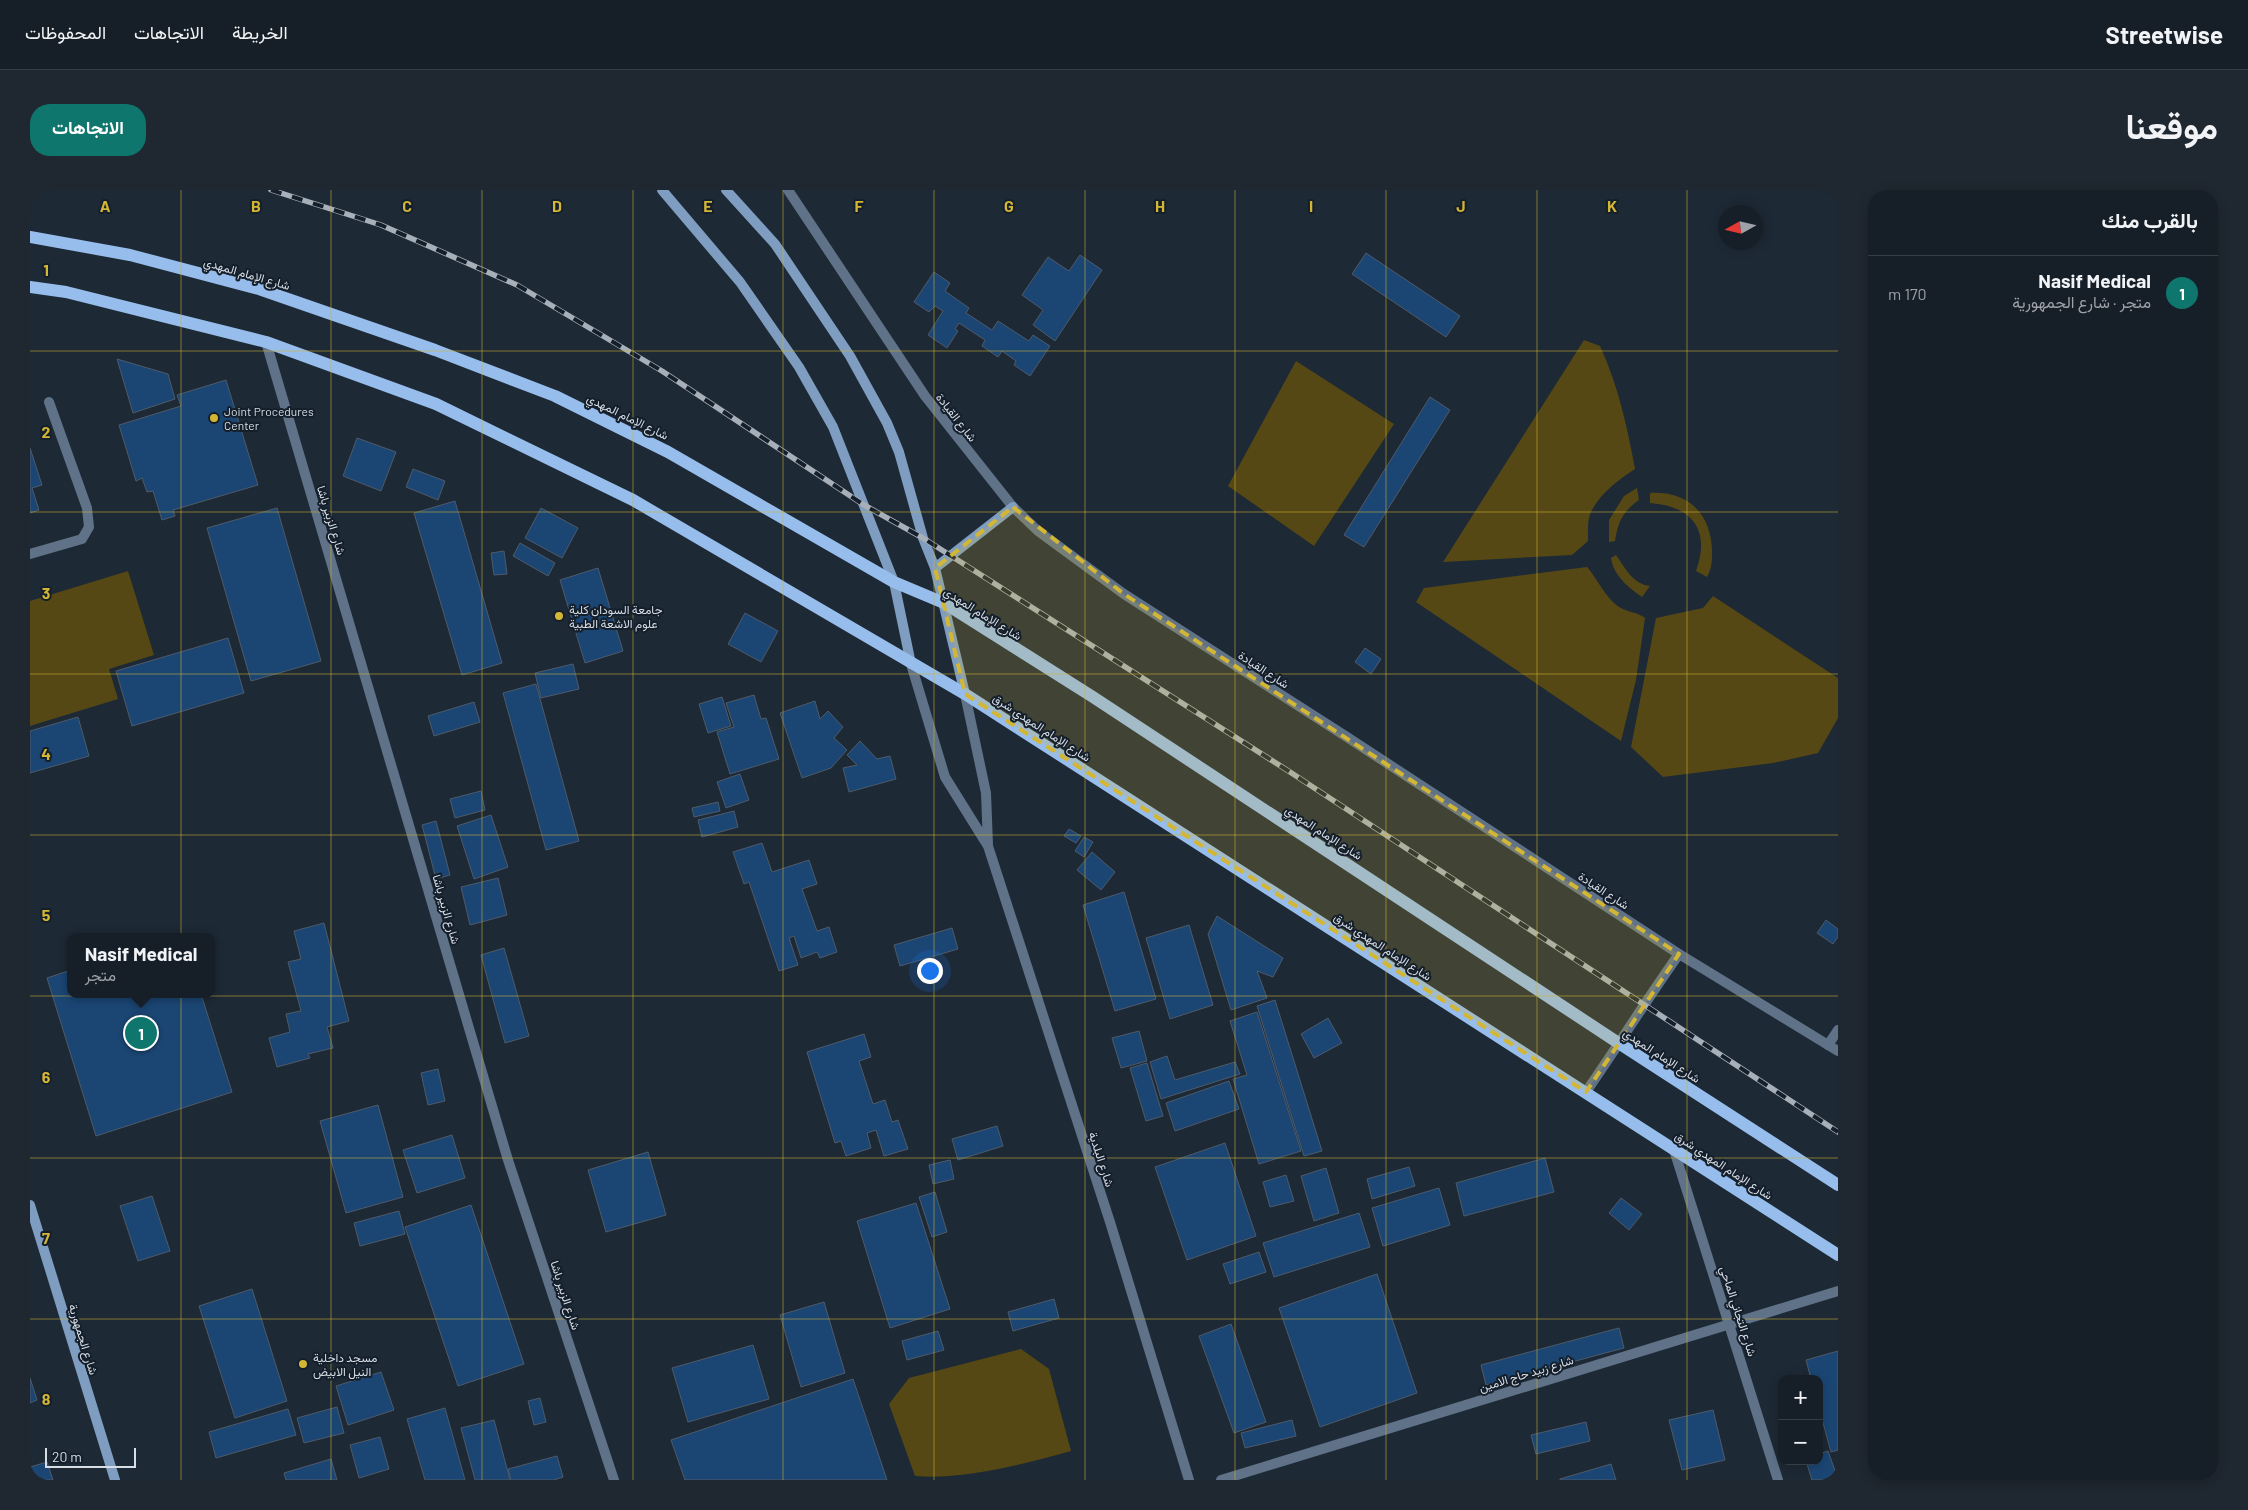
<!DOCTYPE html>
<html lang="ar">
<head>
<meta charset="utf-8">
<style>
	:root { --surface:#161f28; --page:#1f2730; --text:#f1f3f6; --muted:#9ea2a8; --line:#353d45; --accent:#0f766e }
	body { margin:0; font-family:Barlow,Vazirmatn,sans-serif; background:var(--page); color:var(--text); direction:rtl }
	.controls { position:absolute; right:15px; bottom:15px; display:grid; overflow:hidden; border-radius:10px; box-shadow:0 2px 12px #0003 }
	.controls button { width:45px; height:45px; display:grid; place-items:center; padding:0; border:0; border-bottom:1px solid var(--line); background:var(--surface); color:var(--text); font:25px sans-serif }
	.compass { position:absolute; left:1688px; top:15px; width:45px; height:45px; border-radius:50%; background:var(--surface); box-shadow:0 2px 12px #0003; rotate:262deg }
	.scale { position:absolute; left:15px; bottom:12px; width:91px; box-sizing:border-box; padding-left:5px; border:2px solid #d6dde5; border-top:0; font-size:14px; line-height:18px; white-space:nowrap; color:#d6dde5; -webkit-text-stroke:4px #141f2b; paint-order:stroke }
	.you { position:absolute; left:899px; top:780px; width:18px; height:18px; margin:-12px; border:4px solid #fff; border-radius:50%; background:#1a73e8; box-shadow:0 0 0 8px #1a73e833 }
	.badge { display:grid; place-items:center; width:32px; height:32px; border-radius:50%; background:var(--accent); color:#fff; font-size:16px; font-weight:700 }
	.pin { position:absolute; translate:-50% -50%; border:2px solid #fff; box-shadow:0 1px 5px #0006 }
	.popup { position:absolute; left:37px; top:743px; width:148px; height:65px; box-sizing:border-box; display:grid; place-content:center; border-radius:10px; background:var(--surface); filter:drop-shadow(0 1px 4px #0005); font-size:16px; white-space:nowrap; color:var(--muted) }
	.popup b { font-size:19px; color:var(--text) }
	.popup::after { content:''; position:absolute; left:50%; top:100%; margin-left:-10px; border:10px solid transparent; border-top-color:var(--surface) }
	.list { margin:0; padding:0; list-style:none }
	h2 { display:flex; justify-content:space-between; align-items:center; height:65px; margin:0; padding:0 20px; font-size:21px }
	h2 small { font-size:16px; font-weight:400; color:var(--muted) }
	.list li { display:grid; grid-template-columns:32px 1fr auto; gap:15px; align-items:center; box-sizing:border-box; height:75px; padding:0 20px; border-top:1px solid var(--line) }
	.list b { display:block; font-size:19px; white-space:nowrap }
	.list p { margin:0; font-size:16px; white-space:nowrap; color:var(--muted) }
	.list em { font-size:16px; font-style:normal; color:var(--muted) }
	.map { position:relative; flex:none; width:1808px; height:1290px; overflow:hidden; direction:ltr; border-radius:20px }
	header { display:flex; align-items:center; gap:30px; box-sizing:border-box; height:70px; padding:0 25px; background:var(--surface); border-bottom:1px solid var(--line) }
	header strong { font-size:24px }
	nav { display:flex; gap:28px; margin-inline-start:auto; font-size:18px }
	.intro { display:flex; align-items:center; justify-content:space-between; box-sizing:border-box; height:120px; padding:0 30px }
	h1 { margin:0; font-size:35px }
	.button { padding:12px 22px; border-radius:20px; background:var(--accent); color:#fff; font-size:18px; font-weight:700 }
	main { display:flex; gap:30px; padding:0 30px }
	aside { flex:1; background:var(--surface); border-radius:20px; box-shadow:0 2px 12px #0003 }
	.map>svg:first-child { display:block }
	.green { fill:#554814 }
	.building { fill:#1b4674; stroke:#4e5a69 }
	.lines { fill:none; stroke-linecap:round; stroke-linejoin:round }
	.service { stroke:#5f7288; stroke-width:10 }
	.minor { stroke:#5f7288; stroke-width:10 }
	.tertiary { stroke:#5f7288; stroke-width:10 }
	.secondary { stroke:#7e9dc0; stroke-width:10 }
	.primary { stroke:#96bdeb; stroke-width:12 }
	.rail-casing { stroke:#a7afb8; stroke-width:5.5 }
	.rail { stroke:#141f2b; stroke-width:4; stroke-dasharray:11; stroke-linecap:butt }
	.marked { fill:#d4b635; fill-opacity:0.2; stroke:#d4b635; stroke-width:4; stroke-dasharray:10 6; stroke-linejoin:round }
	.grid { fill:none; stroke:#d4b635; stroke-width:1; stroke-opacity:0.55 }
	.poi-dot { fill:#d4b635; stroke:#141f2b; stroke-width:2 }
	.labels { text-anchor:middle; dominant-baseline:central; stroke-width:4; stroke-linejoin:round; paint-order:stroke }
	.street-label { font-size:12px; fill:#d6dde5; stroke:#141f2b }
	.poi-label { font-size:12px; fill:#d6dde5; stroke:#141f2b; text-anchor:start }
	.grid-label { font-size:16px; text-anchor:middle; font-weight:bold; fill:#d4b635; stroke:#141f2b; stroke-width:4; stroke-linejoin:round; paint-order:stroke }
</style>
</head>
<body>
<header>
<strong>Streetwise</strong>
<nav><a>الخريطة</a><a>الاتجاهات</a><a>المحفوظات</a></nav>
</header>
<div class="intro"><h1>موقعنا</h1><a class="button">الاتجاهات</a></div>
<main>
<aside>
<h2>بالقرب منك<small></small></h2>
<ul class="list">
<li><span class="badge">1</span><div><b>Nasif Medical</b><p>متجر · شارع الجمهورية</p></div><em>170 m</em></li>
</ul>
</aside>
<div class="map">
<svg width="1808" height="1290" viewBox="0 0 1808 1290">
	<rect width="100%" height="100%" fill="#1d2935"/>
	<path class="green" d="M1554,150l16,6c18,39 27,80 35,123 -16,10 -34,24 -43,41 -5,9 -4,21 -4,31l-16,14 -129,7z
		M1266,171l98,63 -80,122 -86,-60z
		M1607,298l2,12c-16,11 -21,22 -24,41l-6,1v-22l15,-24z
		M1620,303c38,-2 61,20 62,58 0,10 0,17 -5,26l-11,-6c15,-41 -4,-65 -46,-68z
		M1586,365c9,13 17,29 34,31l-8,11c-13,-9 -29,-22 -31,-39z
		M1557,377c11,12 20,35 36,42 8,4 14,3 22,9l-9,62 -15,61 -205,-139 8,-14z
		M98,381l26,84 -45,14 9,30 -88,27v-125z
		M1683,406l125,82v40l-20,35 -45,10 -110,14 -32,-30 25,-129 47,-10z
		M991,1159l28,20 22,82c-46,13 -109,29 -156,25l-26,-72 20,-26z"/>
	<path class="building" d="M1336,63l94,63 -14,21 -94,-63z
		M1050,65l22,15 -47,71 -22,-16 10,-15 -21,-15 26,-38 21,14z
		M904,82l16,11 -5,8 24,17 -3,5 26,17 6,-9 31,20 4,-6 17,11 -20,30 -16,-11 2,-4 -14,-10 -4,6 -16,-11 3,-6 -26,-17 -4,6 3,2 -11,17 -19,-13 15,-24 -8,-5 -6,6 -15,-10z
		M87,169l51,15 7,25 -42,14z
		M196,190l32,105 -85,25 2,6 -13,4 -9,-29 -6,1 -5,-14 -6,3 -17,-56 62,-19 -4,-11z
		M1400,207l20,13 -86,137 -20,-12z
		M327,248l39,14 -15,39 -38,-15z
		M0,258l12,37 -10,3 7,22 -9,3z
		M383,279l32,12 -7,19 -32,-13z
		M425,311l47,162 -40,12 -48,-162z
		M247,318l44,153 -70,20 -44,-153z
		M511,318l37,20 -16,30 -37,-20z
		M490,353l35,20 -7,13 -35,-20z
		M474,361l3,23 -13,1 -3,-22z
		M568,378l25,83 -38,12 -25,-83z
		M715,423l33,18 -17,31 -33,-18z
		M198,448l16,55 -112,33 -16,-55z
		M1335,458l16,11 -10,15 -16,-12z
		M543,474l6,25 -38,9 -6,-25z
		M506,494l43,157 -33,9 -43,-157z
		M724,505l7,24 5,-1 13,41 -49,15 -13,-42 17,-5 -8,-24z
		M692,507l9,29 -23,7 -9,-29z
		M785,511l5,18 8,-8 15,16 -9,11 13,12 -16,18 -29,10 -22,-65z
		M444,512l6,20 -46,14 -6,-20z
		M48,527l11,39 -59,17v-42z
		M830,551l17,18 13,-3 6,23 -47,13 -6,-24 14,-3 -10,-10z
		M710,584l9,26 -23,8 -9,-26z
		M451,601l4,19 -30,8 -5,-19z
		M688,612l2,9 -26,6 -2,-9z
		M704,621l4,16 -36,10 -4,-17z
		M461,625l17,52 -34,12 -17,-53z
		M406,631l14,54 -14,4 -14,-54z
		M1039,639l12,7 -5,7 -12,-7z
		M1054,647l9,5 -9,15 -9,-6z
		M732,653l10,29 37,-12 8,24 -15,5 15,42 12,-4 8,25 -17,6 -3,-6 -16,6 -7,-22 -5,2 9,27 -19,6 -30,-89 -5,2 -11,-32z
		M1062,662l23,20 -14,18 -24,-20z
		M468,688l9,37 -37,10 -9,-38z
		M1094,702l32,107 -41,12 -32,-106z
		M1187,726l66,42 -10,19 -16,-6 10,27 -36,12 -23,-76z
		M1796,730l12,9v8l-5,7 -16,-11z
		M294,733l25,98 -22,6 6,21 -25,6 2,4 -33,9 -8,-29 21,-6 -4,-18 15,-3 -13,-49 13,-3 -7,-28z
		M1159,735l24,80 -43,14 -24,-81z
		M922,738l6,21 -58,17 -6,-21z
		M474,758l25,88 -24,7 -24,-88z
		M41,780v24h130l31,98 -136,44 -49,-158z
		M1245,810l47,151 -18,5 -47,-150z
		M1227,822l44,139 -42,13 -26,-85 14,-4 -17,-54z
		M1298,828l14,25 -28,15 -13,-24z
		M1109,841l8,30 -26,7 -9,-30z
		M834,844l7,23 -12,4 14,43 12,-4 7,22 6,-2 10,29 -24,7 -8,-26 -9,3 4,15 -25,8 -5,-15 -6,2 -28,-91z
		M1137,866l8,24 60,-18 5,12 -79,25 -11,-37z
		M1117,873l16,53 -17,5 -16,-53z
		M408,879l7,32 -17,4 -7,-32z
		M1199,891l10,28 -64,22 -9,-28z
		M348,915l25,92 -57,16 -26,-92z
		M967,936l6,20 -45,14 -6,-21z
		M422,945l13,43 -48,15 -14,-43z
		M1195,953l31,93 -69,24 -32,-93z
		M618,962l18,63 -60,17 -18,-62z
		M1515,968l9,34 -90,24 -8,-33z
		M920,970l4,19 -21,5 -4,-19z
		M1379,977l6,19 -43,13 -5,-20z
		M1296,978l13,45 -25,8 -13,-45z
		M1256,985l8,26 -24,6 -7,-25z
		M1409,998l11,37 -67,21 -11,-38z
		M905,1002l12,40 -15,5 -13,-40z
		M122,1006l18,55 -32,10 -18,-55z
		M1591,1008l21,16 -13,16 -20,-17z
		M886,1013l34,106 -60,19 -33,-107z
		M441,1015l53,159 -66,22 -53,-159z
		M369,1021l6,23 -45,12 -6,-23z
		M1329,1023l11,34 -96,30 -11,-34z
		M1229,1062l7,20 -36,12 -7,-20z
		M1347,1084l40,119 -97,34 -41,-119z
		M222,1099l35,112 -52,17 -36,-112z
		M1024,1109l5,19 -46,13 -5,-19z
		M794,1112l21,71 -44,14 -21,-72z
		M1201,1134l35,98 -32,11 -35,-97z
		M1589,1138l5,20 -138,37 -5,-20z
		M908,1141l6,19 -37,10 -5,-19z
		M723,1155l16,54 -81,23 -16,-54z
		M1808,1161v99l-7,2 -12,-44v-29h-8l-5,-19z
		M351,1182l13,38 -46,15 -12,-39z
		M0,1188l7,22 -7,3z
		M823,1189l34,101h-202l-14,-40z
		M510,1208l6,24 -12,3 -6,-24z
		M307,1217l7,26 -40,10 -7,-25z
		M415,1218l20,72h-40l-18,-61z
		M258,1219l8,26 -80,23 -7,-26z
		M1683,1220l12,50 -43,10 -13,-50z
		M464,1230l16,60h-35l-14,-52z
		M1262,1230l4,16 -51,12 -4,-15z
		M1556,1232l4,19 -54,13 -5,-19z
		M350,1247l9,32 -30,9 -9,-33z
		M1798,1261l10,28 -26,1 -6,-19h13v-7z
		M527,1266l6,21 -9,3h-43l-3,-11z
		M301,1269l6,21h-51l-2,-7z
		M17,1272l6,18h-23v-13z
		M1581,1274l5,16h-56v-1z"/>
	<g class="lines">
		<path class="service" d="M0,364l52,-15 7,-12 -2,-19 -38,-106
			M1798,855l10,-15"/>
		<path class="minor" d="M236,152l242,818 106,320
			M1556,902c32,-46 61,-93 93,-138
			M1644,960l104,330
			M1191,1290l617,-189"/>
		<path class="tertiary" d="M758,0l137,206 88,111 25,24 86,63 223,143 332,217 159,97
			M881,474l34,113 43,69 122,376 79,258
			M935,504l21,99 2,52"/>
		<path class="secondary" d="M632,0l78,92 59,85 34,60 61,155 17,82
			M696,0l49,54 75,112 37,67 12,29 24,86 12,30 30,126
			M905,378l78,-61
			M0,1015l85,275"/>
		<path class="primary" d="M0,47l100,18 129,34 176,61 120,46 113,56 226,130 50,21 149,94 527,347 218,141
			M0,97l36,5 200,50 170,62 197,96 332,194 873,561"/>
		<g class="rail-casing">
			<path id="rail" d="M241,0l110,35 136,60 145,86 202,134 59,33 367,234 548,360"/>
		</g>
		<use href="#rail" class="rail"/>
	</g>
	<path class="marked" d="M983,317l111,87 555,360 -93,138 -621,-398 -30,-126z"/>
	<path class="grid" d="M151,0v1290M301,0v1290M452,0v1290M603,0v1290M753,0v1290M904,0v1290M1055,0v1290M1205,0v1290M1356,0v1290M1507,0v1290M1657,0v1290M0,161h1808M0,322h1808M0,484h1808M0,645h1808M0,806h1808M0,968h1808M0,1129h1808"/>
	<g class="poi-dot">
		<circle cx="184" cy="228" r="5"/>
		<circle cx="529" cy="426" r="5"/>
		<circle cx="273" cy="1174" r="5"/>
	</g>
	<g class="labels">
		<g class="street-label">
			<text transform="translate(217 83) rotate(16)">شارع الإمام المهدي</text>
			<text transform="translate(598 226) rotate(26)">شارع الإمام المهدي</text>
			<text transform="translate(927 227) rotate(52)">شارع القيادة</text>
			<text transform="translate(302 330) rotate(73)">شارع الزبير باشا</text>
			<text transform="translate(953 423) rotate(32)">شارع الإمام المهدي</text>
			<text transform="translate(1234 479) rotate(33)">شارع القيادة</text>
			<text transform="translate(1012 537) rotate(33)">شارع الإمام المهدي شرق</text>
			<text transform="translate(1294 642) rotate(33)">شارع الإمام المهدي</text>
			<text transform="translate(1574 700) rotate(33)">شارع القيادة</text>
			<text transform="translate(417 719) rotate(74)">شارع الزبير باشا</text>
			<text transform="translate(1353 756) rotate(33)">شارع الإمام المهدي شرق</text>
			<text transform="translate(1632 865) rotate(33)">شارع الإمام المهدي</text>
			<text transform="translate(1072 969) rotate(72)">شارع البلدية</text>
			<text transform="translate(1694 975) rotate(33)">شارع الإمام المهدي شرق</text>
			<text transform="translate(536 1105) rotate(72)">شارع الزبير باشا</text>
			<text transform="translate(1709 1121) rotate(72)">شارع التجاني الماحي</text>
			<text transform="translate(54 1149) rotate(73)">شارع الجمهورية</text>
			<text transform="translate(1496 1183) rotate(-17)">شارع زبيد حاج الامين</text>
		</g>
		<g class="poi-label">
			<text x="194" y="221">Joint Procedures<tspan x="194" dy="14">Center</tspan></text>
			<text x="539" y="419">جامعة السودان كلية<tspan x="539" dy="14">علوم الاشعة الطبية</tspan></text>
			<text x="283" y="1167">مسجد داخلية<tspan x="283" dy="14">النيل الابيض</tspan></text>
		</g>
	</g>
	<g class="grid-label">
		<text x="75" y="22">A</text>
		<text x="226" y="22">B</text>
		<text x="377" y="22">C</text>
		<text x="527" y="22">D</text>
		<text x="678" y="22">E</text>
		<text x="829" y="22">F</text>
		<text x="979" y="22">G</text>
		<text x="1130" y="22">H</text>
		<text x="1281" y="22">I</text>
		<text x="1431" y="22">J</text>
		<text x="1582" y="22">K</text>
		<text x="16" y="86">1</text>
		<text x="16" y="248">2</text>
		<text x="16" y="409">3</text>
		<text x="16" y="570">4</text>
		<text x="16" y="731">5</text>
		<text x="16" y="893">6</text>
		<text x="16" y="1054">7</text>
		<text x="16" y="1215">8</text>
	</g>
</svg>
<div class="controls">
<button>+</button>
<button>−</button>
</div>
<svg class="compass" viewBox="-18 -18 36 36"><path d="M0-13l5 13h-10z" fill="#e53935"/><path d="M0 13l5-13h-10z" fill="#9ea2a8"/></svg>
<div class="scale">20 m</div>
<div class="you"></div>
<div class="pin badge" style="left:111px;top:843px">1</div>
<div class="popup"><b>Nasif Medical</b>متجر</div>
</div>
</main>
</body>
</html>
